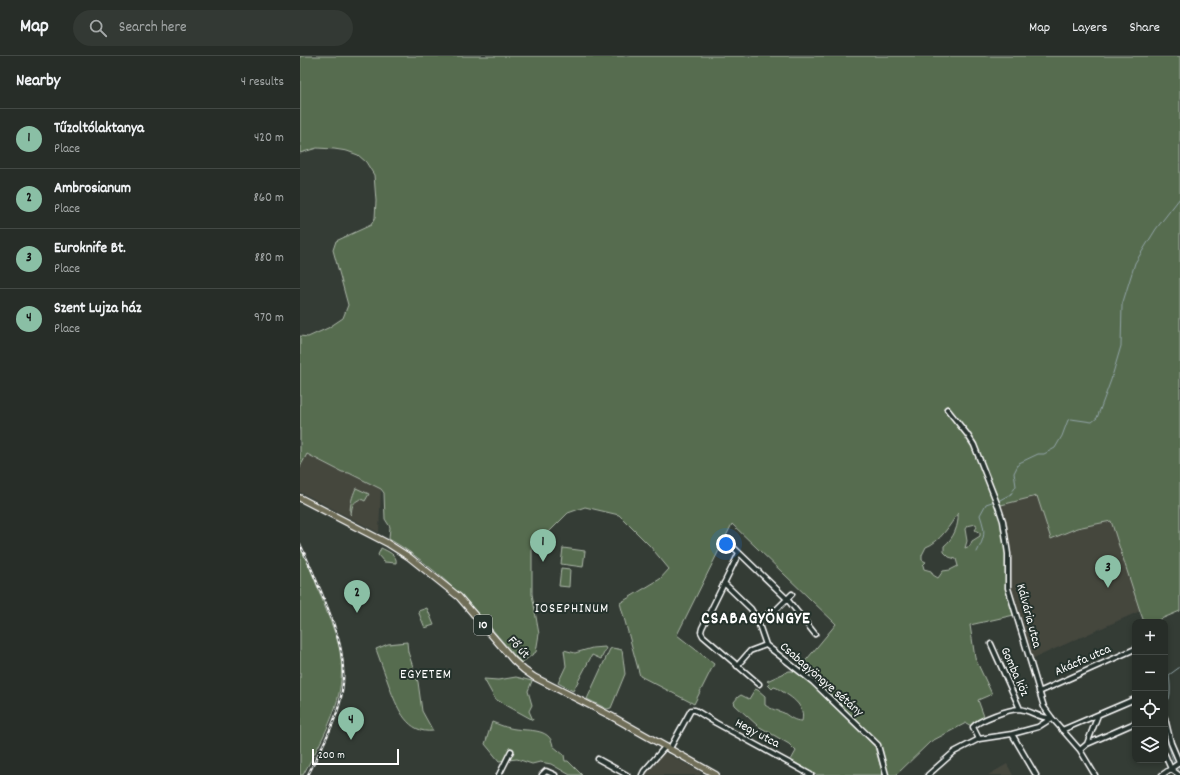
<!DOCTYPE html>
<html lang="en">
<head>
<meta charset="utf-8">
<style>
	:root { --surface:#272d28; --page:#333934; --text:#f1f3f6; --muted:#a4a8a8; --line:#434945; --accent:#8abfa5 }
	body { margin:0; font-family:Dekko,sans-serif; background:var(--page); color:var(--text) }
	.controls { position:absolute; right:12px; bottom:12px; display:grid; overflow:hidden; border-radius:8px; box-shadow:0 2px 6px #0003 }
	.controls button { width:36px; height:36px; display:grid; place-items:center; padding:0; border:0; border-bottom:1px solid var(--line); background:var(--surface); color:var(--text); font:20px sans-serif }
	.scale { position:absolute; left:12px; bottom:10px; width:87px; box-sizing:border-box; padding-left:4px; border:2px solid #fff; border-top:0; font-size:11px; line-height:14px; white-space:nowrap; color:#fff; -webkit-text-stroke:3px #26332d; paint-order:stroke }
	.you { position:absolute; left:426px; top:488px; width:14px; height:14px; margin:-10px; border:3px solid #fff; border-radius:50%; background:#1a73e8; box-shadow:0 0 0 6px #1a73e833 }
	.badge { display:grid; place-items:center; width:26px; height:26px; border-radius:50%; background:var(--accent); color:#111; font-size:13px; font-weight:700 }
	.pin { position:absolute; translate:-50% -33px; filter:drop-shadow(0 1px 2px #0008) }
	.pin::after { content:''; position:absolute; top:21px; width:14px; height:12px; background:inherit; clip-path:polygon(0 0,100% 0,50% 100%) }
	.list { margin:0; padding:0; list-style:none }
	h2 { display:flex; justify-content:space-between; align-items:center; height:52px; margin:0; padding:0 16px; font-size:17px }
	h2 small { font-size:13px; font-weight:400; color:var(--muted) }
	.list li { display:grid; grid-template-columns:26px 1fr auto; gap:12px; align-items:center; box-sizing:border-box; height:60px; padding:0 16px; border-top:1px solid var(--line) }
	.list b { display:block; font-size:15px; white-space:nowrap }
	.list p { margin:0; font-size:13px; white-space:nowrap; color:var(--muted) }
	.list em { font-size:13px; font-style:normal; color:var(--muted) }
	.icon { flex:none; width:22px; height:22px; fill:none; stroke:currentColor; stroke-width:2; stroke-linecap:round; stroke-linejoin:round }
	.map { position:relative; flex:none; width:880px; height:719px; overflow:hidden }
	header { display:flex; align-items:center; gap:24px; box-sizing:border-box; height:56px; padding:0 20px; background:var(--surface); border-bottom:1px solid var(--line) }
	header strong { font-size:19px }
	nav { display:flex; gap:22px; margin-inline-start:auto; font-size:14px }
	.search { width:280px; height:36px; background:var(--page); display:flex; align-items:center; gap:10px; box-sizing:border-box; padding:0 14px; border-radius:22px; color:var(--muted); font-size:15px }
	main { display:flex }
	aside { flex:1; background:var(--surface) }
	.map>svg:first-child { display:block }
	.built { fill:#44463e }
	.green { fill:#576c50; stroke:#abb6a8; fill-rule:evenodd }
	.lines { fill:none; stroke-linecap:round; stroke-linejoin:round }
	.stream { stroke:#91a4a7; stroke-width:1 }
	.minor-casing { stroke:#fff; stroke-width:7 }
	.major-casing { stroke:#fff; stroke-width:8 }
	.minor { stroke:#26332d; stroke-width:4 }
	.major { stroke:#706e59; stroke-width:5.5 }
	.rail-casing { stroke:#fff; stroke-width:2.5 }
	.rail { stroke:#26332d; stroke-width:1; stroke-dasharray:3; stroke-linecap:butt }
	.labels { text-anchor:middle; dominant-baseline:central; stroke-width:4; stroke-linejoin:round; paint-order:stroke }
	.shield { fill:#26332d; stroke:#bec2c0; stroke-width:1 }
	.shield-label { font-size:12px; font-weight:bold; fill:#fff }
	.street-label { font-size:13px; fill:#fff; stroke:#26332d }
	.neighbourhood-label { font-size:14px; letter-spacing:1px; fill:#fff; stroke:#26332d }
	.district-label { font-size:17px; font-weight:bold; letter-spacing:1px; fill:#fff; stroke:#26332d }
</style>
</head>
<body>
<header>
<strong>Map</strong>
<div class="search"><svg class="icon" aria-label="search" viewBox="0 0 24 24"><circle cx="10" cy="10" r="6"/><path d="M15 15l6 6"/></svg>Search here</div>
<nav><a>Map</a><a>Layers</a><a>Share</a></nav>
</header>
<main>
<aside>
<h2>Nearby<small>4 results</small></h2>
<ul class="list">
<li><span class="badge">1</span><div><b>Tűzoltólaktanya</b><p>Place</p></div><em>420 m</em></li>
<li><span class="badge">2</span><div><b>Ambrosianum</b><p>Place</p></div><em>860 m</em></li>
<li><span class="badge">3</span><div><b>Euroknife Bt.</b><p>Place</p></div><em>880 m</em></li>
<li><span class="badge">4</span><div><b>Szent Lujza ház</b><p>Place</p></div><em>970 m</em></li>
</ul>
</aside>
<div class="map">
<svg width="880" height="719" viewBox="0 0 880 719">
	<rect width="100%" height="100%" fill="#343c35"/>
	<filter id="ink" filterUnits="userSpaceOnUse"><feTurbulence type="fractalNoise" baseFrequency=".025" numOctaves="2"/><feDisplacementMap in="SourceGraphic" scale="8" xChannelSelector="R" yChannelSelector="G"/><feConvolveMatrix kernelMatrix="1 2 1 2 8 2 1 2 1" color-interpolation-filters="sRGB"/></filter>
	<g filter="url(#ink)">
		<path class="built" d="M6,398l36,18 7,1 32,16 -2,44 -79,-41v-25z
			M737,440l14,43 26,-11 34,-7 29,90 -110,49 -18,-61 -15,-93z
			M366,697l35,19 -1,3h-55l3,-6 13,-15z
			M707,708l6,11h-25z"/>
		<path class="green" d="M0,0h880v555l-26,11h-10l-4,-11 -29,-90 -34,7 -26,11 -14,-43 -40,10 5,16 4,24 2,48 6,21 -44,10 5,33 17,36 -14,6 8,22 -13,5 -7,-4 -36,19 -34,33h-10l-7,-27 -81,-78 38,-46 -104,-100 -55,111 37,29 -20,40 -54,-28 -20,-73 40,-24 9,-10 -19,-23 -31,-31 -34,-8 -17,6 -36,36v45l7,40 -3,18 -15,11c-41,-48 -78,-93 -132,-124l1,-12 -5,-8 -1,-26 -3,-4 -32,-16 -7,-1 -35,-18 -7,13v-131l8,1 20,-9 15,-10 5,-13 -15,-55 3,-9 35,-16 4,-7 1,-17 -2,-26 -8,-13 -8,-7 -11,-4 -13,-2 -17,-1 -17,5zM658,457c1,12 -4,25 -14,33v6l5,5 7,2 2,7 -8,4 -7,1 -5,7 -5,-3 -2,-4 -7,-2 -1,-4 3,-3 -4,-2v-5l4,-8c14,-5 24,-22 32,-34zM676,468l1,3 -2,3 5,3v3l-8,5 -2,5 -5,2 2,-7 -2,-12 2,-3z
			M56,432l13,6 -4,7 -4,-2c-9,3 -9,8 -10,16l-1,-1c0,-10 2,-17 6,-26z
			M0,492c10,17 17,38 24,56 5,15 13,31 16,47 8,46 -16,85 -37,124h-3z
			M81,492c6,3 17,7 15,15l-12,-1 -6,-7z
			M263,492l22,3 -2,16 -22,-3z
			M261,512l9,1 -1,18 -10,-1z
			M127,552l7,17 -9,3 -7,-17z
			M107,586l1,10 10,30 4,29 11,20c-25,3 -35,-22 -42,-40 -5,-14 -10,-28 -15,-42l12,-5z
			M305,591l1,2 -5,10 -9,-4 -19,36 -15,-8 8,-17 -2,-16 11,3 17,-5z
			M312,592l6,1 4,1 3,24 -14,34 -4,1 -20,-10 23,-50z
			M489,615h6l16,13 64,63 8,28h-67l-25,-15 5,-9 -7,-7 -31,-18 -23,-21 -1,-3 4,-5 3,-2 8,4 6,-10 3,1 7,6v9c7,5 12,5 19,8 6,4 10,8 18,8 4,-17 -13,-25 -25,-33l-3,-1 -2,2 -4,-4 2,-2 -3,-2z
			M216,621l16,4 -4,10 4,14 -3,6 4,9 -38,-21 -11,-20 14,1z
			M192,666c6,2 12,5 18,6 15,4 40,-2 43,18l11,9 1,6h3l14,14h-12l-19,-11 -11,-2 -8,2 -15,-5 -18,2 -14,-17z"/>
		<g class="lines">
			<path class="stream" d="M698,445l13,-7 5,-8 -2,-13 5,-10 19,-9h6l11,-6 7,-12 6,-16 3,-1 21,3 5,-4 14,-38 10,-34 1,-41 13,-42 21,-34 24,-31
				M677,496c8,-16 9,-19 3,-37l6,-11 9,-3
				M865,645l4,-2c2,-8 1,-16 0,-24l11,-8
				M865,678l9,30
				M877,710l3,4"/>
			<g class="minor-casing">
				<path id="minor" d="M647,353l20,25 7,11 24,61 5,15 5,33v34l36,119 8,11 28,32 15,25
					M430,488l57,55 28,35
					M439,497l-37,75 -1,4 2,4 56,48
					M424,527l27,26 6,10 9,26 47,37 65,63 8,30
					M457,563l19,-9 16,-16
					M691,588l29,65
					M437,610l13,-15 16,-6
					M739,636l96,-43
					M865,662l6,25 9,21
					M762,674l73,-31
					M712,678l24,41
					M679,683l-6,-12c6,-7 36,-18 46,-18 12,1 20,10 33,9
					M787,688l11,-29
					M369,694l22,-40h4l21,13 95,52
					M780,694l7,-6 48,-21
					M865,699l6,14 8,6
					M298,703l29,16
					M199,719l12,-24
					M242,719l4,-4 9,4
					M342,719l2,-4 21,-24
					M628,719l26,-23 25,-13 33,-5 26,-7 14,-9
					M862,719l17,-12"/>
			</g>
			<g class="major-casing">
				<path id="major" d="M0,442l87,45 22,14 50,40 54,63 11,10 10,7 77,39 105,59"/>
			</g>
			<use href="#minor" class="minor"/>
			<use href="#major" class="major"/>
			<g class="rail-casing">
				<path id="rail" d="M0,488c8,17 15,33 22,50 16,39 29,73 16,115 -7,23 -20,45 -30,66"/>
			</g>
			<use href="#rail" class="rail"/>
		</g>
	</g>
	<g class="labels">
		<rect class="shield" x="174" y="559" width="18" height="20" rx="3"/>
		<g class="shield-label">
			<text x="183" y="569">10</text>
		</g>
		<g class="street-label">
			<text transform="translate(728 560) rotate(75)">Kálvária utca</text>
			<text transform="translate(218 592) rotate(47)">Fő út</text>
			<text transform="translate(783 605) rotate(-24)">Akácfa utca</text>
			<text transform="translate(714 616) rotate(66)">Gomba köz</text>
			<text transform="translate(521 624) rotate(41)">Csabagyöngye sétány</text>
			<text transform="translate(457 678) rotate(28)">Hegy utca</text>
		</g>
		<g class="neighbourhood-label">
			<text x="272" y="553">IOSEPHINUM</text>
			<text x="126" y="619">EGYETEM</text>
		</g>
		<g class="district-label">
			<text x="456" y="564">CSABAGYÖNGYE</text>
		</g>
	</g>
</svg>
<div class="controls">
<button>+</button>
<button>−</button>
<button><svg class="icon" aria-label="locate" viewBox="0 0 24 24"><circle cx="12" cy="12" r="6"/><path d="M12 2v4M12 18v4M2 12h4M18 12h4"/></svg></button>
<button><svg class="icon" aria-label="layers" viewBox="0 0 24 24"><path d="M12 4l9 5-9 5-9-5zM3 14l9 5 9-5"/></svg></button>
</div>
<div class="scale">200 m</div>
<div class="you"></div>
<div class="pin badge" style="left:243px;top:506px">1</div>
<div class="pin badge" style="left:57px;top:557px">2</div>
<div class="pin badge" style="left:808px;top:532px">3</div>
<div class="pin badge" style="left:51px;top:684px">4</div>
</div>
</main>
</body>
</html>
